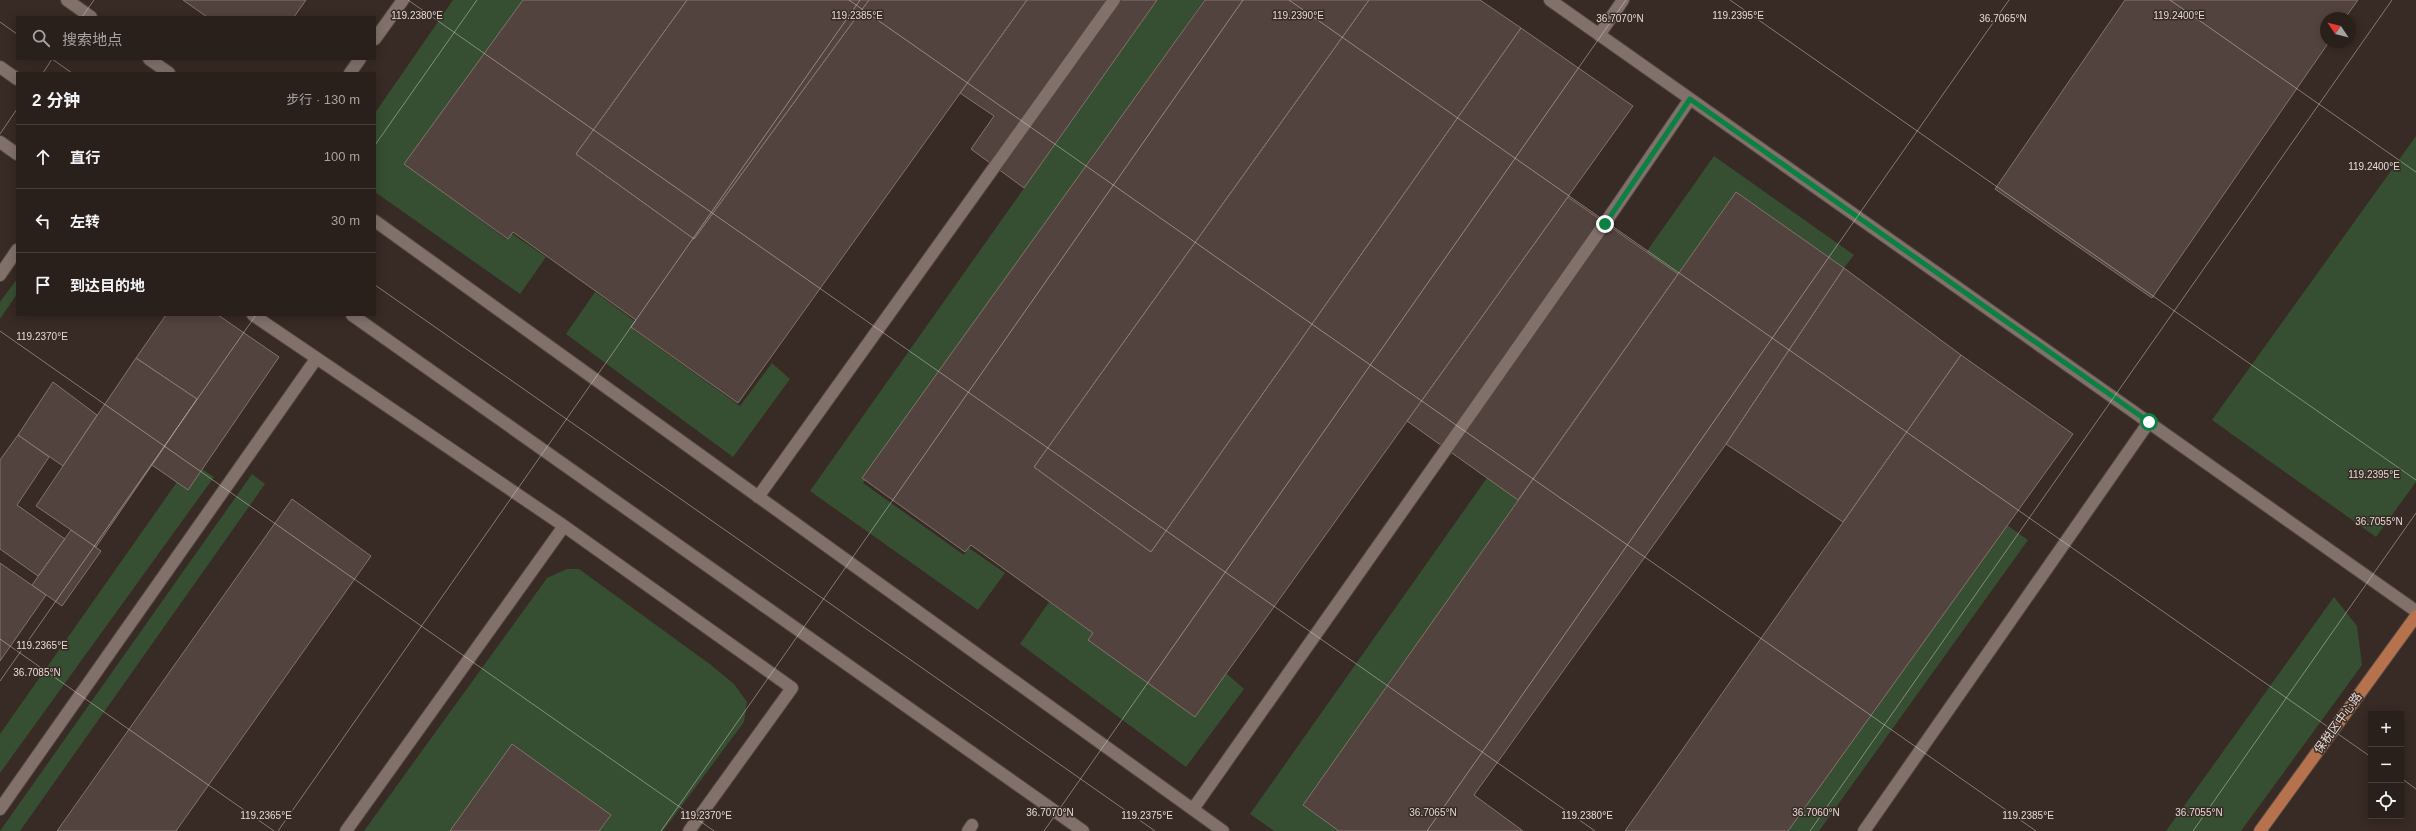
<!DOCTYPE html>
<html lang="zh">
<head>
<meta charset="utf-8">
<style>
	:root { --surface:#2a201b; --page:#362d28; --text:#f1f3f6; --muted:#a5a3a3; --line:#463e3a }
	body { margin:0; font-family:Arial,"Noto Sans SC",sans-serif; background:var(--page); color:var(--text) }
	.controls { position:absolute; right:12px; bottom:12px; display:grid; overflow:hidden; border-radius:0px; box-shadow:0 2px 10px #0003 }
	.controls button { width:36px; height:36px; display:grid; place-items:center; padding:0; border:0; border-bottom:1px solid var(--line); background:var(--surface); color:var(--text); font:20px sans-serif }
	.compass { position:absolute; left:2320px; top:12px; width:36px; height:36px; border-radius:50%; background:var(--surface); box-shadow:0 2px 10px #0003; rotate:305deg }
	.stop { position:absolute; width:12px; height:12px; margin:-9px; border:3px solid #0b8043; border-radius:50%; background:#fff }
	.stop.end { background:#0b8043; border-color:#fff; box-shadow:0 1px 4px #0008 }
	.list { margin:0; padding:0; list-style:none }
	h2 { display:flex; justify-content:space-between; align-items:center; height:52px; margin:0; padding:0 16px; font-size:17px }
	h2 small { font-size:13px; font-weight:400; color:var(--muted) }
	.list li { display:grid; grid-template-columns:26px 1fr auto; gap:12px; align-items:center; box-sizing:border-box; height:64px; padding:0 16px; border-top:1px solid var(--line) }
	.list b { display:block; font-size:15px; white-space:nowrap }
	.list em { font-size:13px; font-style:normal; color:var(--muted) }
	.icon { flex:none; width:22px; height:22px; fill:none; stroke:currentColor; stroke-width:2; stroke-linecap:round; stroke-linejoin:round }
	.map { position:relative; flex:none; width:2416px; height:831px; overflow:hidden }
	.search { position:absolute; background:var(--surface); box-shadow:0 2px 10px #0003; left:16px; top:16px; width:360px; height:44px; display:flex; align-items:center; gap:10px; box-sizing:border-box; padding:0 14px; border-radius:0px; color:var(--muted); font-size:15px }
	.panel { position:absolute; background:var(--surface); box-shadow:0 2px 10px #0003; left:16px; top:72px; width:360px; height:244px; border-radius:0px }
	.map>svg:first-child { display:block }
	.green { fill:#364f32 }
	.building { fill:#53433e; stroke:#84736d }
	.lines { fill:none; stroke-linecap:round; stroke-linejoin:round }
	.minor-casing { stroke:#524642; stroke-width:14 }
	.major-casing { stroke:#524642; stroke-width:14 }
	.minor { stroke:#82716b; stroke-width:12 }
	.major { stroke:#b6724d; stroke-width:12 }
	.route { stroke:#0b8043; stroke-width:5 }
	.ticks { fill:none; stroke:#e5dbd7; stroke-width:1; stroke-opacity:0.45 }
	.labels { text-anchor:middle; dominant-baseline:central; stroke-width:3; stroke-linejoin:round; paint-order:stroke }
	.street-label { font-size:12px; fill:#e5dbd7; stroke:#382a24 }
	.ticks-label { font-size:10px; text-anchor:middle; fill:#e5dbd7; stroke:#382a24; stroke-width:3; stroke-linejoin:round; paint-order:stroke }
</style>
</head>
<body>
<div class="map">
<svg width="2416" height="831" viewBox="0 0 2416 831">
	<rect width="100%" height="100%" fill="#382a24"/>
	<path class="green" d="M453,0h70l-118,164 101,75 5,-6 35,24 -26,37 -145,-102v-79z
		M1157,0h47l-341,483 101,72 5,-7 36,25 -27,37 -168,-119z
		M2416,136v346l-40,55 -164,-117z
		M1714,156l140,99 -10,13 -108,-76 -433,613 36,26h-65l-24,-17z
		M17,279v15l-17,25v-17z
		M595,292l44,32 -5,6 106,76 32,-43 18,16 -57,78 -167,-123z
		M202,469l12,8 -214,296v-39l177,-252z
		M252,474l13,10 -245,347h-20z
		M2007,525l21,15 -209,291h-31z
		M567,569h12l132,96 23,19 13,18 -3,20 -81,109h-64l12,-15 -99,-72 -62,87h-86l183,-253z
		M2334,597l23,29 5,39 -121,166h-75z
		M1049,602l44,31 133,40 18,16 -58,78 -166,-123z"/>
	<path class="building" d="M183,0h123l-12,17h-87z
		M523,0h164l-111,154 118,85 175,-239h158l-289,403 -107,-76 5,-7 -123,-88 -5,7 -104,-75z
		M687,0h182l-175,239 -118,-85z
		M1027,0h130l-133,188 -53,-39 23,-33 -34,-23z
		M1205,0h164l-335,467 117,85 370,-524 112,78 -438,611 -107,-77 5,-7 -122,-88 -6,7 -103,-74z
		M1369,0h111l41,28 -370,524 -117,-85z
		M2125,0h233l-13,18h-19v24h3l-177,256 -157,-109z
		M1736,192l108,76 -118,176 -252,351 49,36h-184l-36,-26z
		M1568,197l110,77 -160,226 -111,-79z
		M1844,268l117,87 -118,167 -117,-78z
		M166,315h52l61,42 -91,133 -36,-25 45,-66 -61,-41z
		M1961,355l112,79 -285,397h-163z
		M136,358l61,41 -101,148 -60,-41z
		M53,382l44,33 -34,51 -45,-31z
		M18,435l31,22 -32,48 48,34 -27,37 -38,-27v-89z
		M292,499l79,57 -195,275h-119z
		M71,530l30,21 -39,55 -30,-21z
		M0,563l46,32 -46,66z
		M512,744l99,71 -12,16h-149z"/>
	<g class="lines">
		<g class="minor-casing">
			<path id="minor" d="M67,0l24,17
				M1550,0l866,611
				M1599,35l24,-35
				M375,39l28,-39
				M149,59l20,14
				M0,67l17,12
				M350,73l10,-14
				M0,142l17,12
				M375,221l848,610
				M0,275l17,-25
				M253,315l311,211 228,162 -103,143
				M352,315l731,516
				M758,497l356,-497
				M0,809l316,-450
				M1193,809l412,-586 85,-124
				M346,831l218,-305
				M968,831l4,-6
				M1864,831l285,-409"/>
		</g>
		<g class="major-casing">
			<path id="major" d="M2260,831l156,-215"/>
		</g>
		<use href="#minor" class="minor"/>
		<use href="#major" class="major"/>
	</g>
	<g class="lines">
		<path class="route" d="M1605,224l85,-125 459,323"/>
	</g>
	<path class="ticks" d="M408,0l1187,831M849,0l1187,831M1289,0l1082,757M1730,0l686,480M2170,0l246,172M82,17l12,-17M0,22l17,12M52,59l20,14M43,73l9,-14M0,134l17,-25M375,145l102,-145M375,285l780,546M0,331l714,500M0,639l274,192M0,681l256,-366M2401,778l15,11M278,831l582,-831M661,831l582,-831M1044,831l582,-831M1427,831l582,-831M1810,831l582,-831M2193,831l223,-318"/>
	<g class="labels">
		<g class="street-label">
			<text transform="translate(2338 723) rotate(-54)">保税区中心路</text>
		</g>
	</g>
	<g class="ticks-label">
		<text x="417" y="19">119.2380°E</text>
		<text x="857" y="19">119.2385°E</text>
		<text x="1298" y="19">119.2390°E</text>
		<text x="1738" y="19">119.2395°E</text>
		<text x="2179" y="19">119.2400°E</text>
		<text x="1620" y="22">36.7070°N</text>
		<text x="2003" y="22">36.7065°N</text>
		<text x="2374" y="170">119.2400°E</text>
		<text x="42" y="340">119.2370°E</text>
		<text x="2374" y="478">119.2395°E</text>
		<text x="2379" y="525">36.7055°N</text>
		<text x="42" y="649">119.2365°E</text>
		<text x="37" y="676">36.7085°N</text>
		<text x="1050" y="816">36.7070°N</text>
		<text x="1433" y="816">36.7065°N</text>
		<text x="1816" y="816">36.7060°N</text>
		<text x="2199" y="816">36.7055°N</text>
		<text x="266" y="819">119.2365°E</text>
		<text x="706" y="819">119.2370°E</text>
		<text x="1147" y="819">119.2375°E</text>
		<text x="1587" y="819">119.2380°E</text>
		<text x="2028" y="819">119.2385°E</text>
	</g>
</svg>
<div class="controls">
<button>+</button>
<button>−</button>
<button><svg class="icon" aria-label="locate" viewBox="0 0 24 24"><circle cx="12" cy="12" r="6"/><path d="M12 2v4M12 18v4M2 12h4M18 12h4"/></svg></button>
</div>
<svg class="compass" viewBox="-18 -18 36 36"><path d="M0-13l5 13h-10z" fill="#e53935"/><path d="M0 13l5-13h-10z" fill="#a5a3a3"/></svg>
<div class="stop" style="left:2149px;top:422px"></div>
<div class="stop end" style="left:1605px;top:224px"></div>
<div class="search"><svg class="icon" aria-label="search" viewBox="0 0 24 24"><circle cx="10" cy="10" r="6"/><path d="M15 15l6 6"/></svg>搜索地点</div>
<section class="panel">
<h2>2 分钟<small>步行 · 130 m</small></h2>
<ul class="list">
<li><svg class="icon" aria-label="ahead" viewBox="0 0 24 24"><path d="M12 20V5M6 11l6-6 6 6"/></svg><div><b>直行</b></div><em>100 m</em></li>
<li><svg class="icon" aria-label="left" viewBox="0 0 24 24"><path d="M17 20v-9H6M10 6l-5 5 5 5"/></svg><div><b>左转</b></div><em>30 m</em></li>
<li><svg class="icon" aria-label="arrive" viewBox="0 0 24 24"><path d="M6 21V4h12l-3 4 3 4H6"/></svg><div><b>到达目的地</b></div></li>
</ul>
</section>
</div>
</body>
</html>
